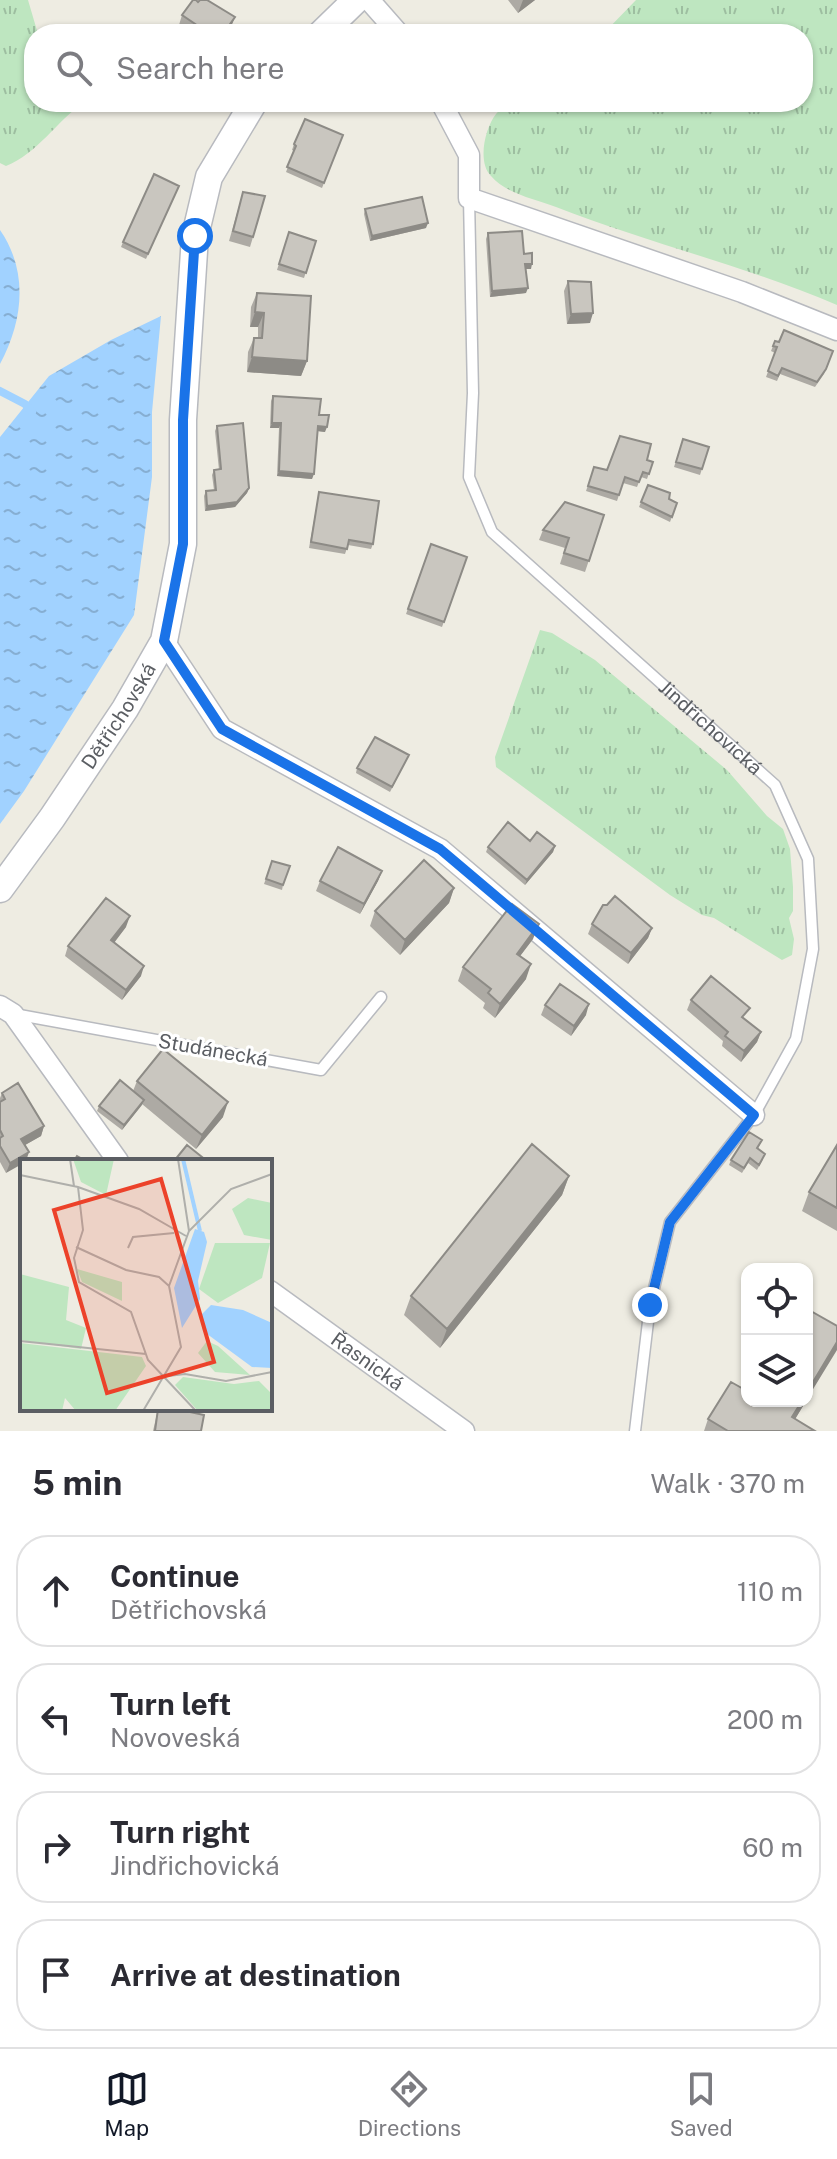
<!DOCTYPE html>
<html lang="en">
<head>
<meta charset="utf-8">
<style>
	:root { --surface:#fff; --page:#f2f2f3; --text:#2b2b33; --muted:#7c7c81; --line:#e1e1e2; --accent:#111827 }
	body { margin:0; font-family:"Public Sans",sans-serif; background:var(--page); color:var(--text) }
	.controls { position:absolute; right:24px; bottom:24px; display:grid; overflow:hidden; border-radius:16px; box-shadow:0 2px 6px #0004 }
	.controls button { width:72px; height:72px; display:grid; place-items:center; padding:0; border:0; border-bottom:2px solid var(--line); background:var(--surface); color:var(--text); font:40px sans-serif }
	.stop { position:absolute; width:24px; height:24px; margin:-18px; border:6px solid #1a73e8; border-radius:50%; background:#fff }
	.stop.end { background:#1a73e8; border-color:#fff; box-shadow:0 2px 8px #0008 }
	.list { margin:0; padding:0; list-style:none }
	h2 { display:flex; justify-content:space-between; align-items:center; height:104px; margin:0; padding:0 32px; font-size:34px }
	h2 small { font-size:26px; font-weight:400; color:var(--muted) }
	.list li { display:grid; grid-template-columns:52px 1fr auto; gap:24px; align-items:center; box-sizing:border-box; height:112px; margin:0 16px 16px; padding:0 16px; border:2px solid var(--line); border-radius:32px }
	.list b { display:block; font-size:30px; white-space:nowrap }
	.list p { margin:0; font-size:26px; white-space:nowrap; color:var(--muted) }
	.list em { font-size:26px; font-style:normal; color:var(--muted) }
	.icon { flex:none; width:44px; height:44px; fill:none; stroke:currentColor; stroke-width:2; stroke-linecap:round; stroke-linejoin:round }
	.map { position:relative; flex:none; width:837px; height:1431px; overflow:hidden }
	.search { position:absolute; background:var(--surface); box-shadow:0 2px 6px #0004; left:24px; right:24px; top:24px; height:88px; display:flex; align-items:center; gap:20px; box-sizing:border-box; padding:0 28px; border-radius:32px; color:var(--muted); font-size:30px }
	.sheet { height:616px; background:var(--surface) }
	nav { display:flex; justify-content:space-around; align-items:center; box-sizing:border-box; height:112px; border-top:2px solid var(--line); background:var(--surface); font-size:22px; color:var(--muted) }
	nav a { display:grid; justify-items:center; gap:4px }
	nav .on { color:var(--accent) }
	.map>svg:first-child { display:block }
	.grass { fill:url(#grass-tufts) }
	.water { fill:url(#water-ripples) }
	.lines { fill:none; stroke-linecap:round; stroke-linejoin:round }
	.stream { stroke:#a1d2ff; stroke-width:8 }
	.service-casing { stroke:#b8babf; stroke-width:13 }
	.minor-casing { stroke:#b8babf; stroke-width:23 }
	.tertiary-casing { stroke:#b8babf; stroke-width:29 }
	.service { stroke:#fff; stroke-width:10 }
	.minor { stroke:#fff; stroke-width:20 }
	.tertiary { stroke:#fff; stroke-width:26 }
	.wall { fill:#adaaa4 }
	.shaded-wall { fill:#8d8b86 }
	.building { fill:#c9c6bf; stroke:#8d8b86; stroke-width:2 }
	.route { stroke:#1a73e8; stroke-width:10 }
	.labels { text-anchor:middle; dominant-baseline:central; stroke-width:6; stroke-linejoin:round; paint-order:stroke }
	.street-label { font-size:20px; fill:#5b5e63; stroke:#fff }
	.inset-river { fill:none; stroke:#a1d2ff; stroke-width:4 }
	.inset-road { fill:none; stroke:#afafab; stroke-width:2 }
	.view { fill:#ec422a; fill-opacity:0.15; stroke:#ec422a; stroke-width:4 }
	.inset-edge { fill:none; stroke:#5b5e63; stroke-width:4 }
</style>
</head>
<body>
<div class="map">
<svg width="837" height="1431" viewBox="0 0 837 1431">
	<defs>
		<pattern id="grass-tufts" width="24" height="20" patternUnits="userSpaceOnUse" patternTransform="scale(2)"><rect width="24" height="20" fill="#bee6c0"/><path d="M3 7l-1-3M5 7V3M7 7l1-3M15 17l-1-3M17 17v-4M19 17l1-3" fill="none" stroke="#9dbea0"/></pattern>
		<pattern id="water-ripples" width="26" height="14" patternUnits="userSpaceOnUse" patternTransform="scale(2)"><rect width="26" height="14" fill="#a1d2ff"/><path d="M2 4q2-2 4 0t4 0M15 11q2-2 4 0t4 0" fill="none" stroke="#86aed2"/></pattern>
	</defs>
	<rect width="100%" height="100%" fill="#eeece2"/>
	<path class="grass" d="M0,0h28l10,34h-4v68h50c-27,19 -47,52 -78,64l-6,-3z
		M636,0h201v305c-91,-39 -189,-62 -281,-98 -21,-8 -50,-13 -65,-31 -14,-14 -6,-48 5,-62 4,-5 10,-8 14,-12h293v-68h-200z
		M540,630l12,3 43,27 132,110 40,46 16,13 7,20 3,38v24l-4,7 5,21 -2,16 -10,5 -68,-42 -12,-3 -32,-20 -174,-128 -1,-10z"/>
	<path class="water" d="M0,230c29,42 23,91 0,134z
		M161,316l-9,96v65l-18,138 -110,176 -24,33v-387l49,-61 62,-36z"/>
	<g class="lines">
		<path class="stream" d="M0,391l25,13 7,8"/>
		<g class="service-casing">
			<g id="service">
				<path id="s1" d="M469,198l4,195 -4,84 23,55 283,253 33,74 5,90 -17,90 -42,76 -84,107 -20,83 -15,126"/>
				<path d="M14,1014l307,56 60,-73"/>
			</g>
		</g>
		<g class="minor-casing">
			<g id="minor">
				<path d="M369,0l30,34"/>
				<path d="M441,102l28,53v43l273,94 95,38"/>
				<path d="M164,641l58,88 218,120 314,266"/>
				<path d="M0,1006l13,8 105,147"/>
				<path id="s2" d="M270,1291l194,140"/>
			</g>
		</g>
		<g class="tertiary-casing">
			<g id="tertiary">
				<path d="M321,34l35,-34"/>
				<path id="s3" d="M0,889l52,-71 73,-109 39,-68 19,-97v-124l12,-184 14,-59 45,-75"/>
			</g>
		</g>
		<use href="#service" class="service"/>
		<use href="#minor" class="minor"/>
		<use href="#tertiary" class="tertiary"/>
	</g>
	<path class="wall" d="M508,0h27l-17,13z
		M182,15l49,12 -4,7h-36l-12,-9z
		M343,135l-21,53 -36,-16 8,-21 -2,-1 2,-6z
		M179,186l-33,73 -25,-12 2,-5z
		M243,192l10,45 -3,10 -21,-6z
		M365,209l61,19 -56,13 -6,-27z
		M289,232l27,9 -12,37 -27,-8z
		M488,233l36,21 7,15h-5v24l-36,4 -4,-58z
		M568,281l22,42 -23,1 -3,-33z
		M257,293l50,68 -6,15 -54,-4 1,-20 6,-14h4v-11h-8l1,-20z
		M779,342l54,9 -9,23 -9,13 -35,-13 -3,7 -11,-4 9,-24 -4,-2 2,-5z
		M273,396l46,19 6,17 -7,-1 -6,48 -35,-3 2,-48h-9l1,-27z
		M217,426l32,62 -2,5 -12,14 -30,4 -1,-15 2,-5 8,-1 -2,-15 2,-5h5l-4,-39z
		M683,439l26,8 -9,28 -26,-8z
		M647,460l6,2 -6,17 -6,-2 -4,10 -14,-4 -6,18 -31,-10 8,-24 13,3z
		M319,492l54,52 -2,5 -23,-4 -3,9 -36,-6z
		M669,499l8,4 -7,19 -31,-15 2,-5z
		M604,515l-19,57 -25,-8 5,-16 -26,-8 4,-10z
		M431,544l36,13 -25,70 -36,-13z
		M409,755l-19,37 -34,-19 1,-5z
		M555,846l-2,6 -28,33 -39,-33 2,-5z
		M272,861l11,24 -1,5 -18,-6z
		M382,871l-4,10 -18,33 -44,-23 4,-10z
		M454,888l-5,15 -49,52 -30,-29 5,-15z
		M592,924l60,4 -4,10 -20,26 -40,-30z
		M126,927l-12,15 27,34 -19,24 -57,-44 3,-10z
		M533,939l-13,17 6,23 -31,39 -12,-10 2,-5 -27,-22 5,-14z
		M691,1000l54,19 16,13 -4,10 -16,20 -19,-16 1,-5 -36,-31z
		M545,1005l41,10 -15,21 -30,-21z
		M137,1081l86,36 -27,32 -54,-45 -20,26 -25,-19 2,-5 34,-15z
		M2,1093l42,33 -3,10 -16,9 -19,28 -6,-11v-64z
		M762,1140l-4,9 5,10 -6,11 -9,-7 -6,10 -13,-8 2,-5z
		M837,1145v86l-35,-20 7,-19z
		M569,1176l-7,19 -122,153 -36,-33 7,-19z
		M747,1401h59l-11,18 20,12h-111l4,-12z
		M158,1409l32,3 11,19h-48z"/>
	<path class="shaded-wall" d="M523,0h12l-17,13z
		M235,17l-4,10 -4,7h-4z
		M428,223l-2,5 -56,13 2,-5z
		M525,264h7l-1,5h-7z
		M528,288l-2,5 -36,4 2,-6z
		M255,312l9,1 -6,14h-8z
		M593,313l-3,10 -23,1 4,-10z
		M252,357l55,4 -6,15 -54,-4z
		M272,423h9l-2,5h-9z
		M318,426l9,1 -2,5 -8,-1z
		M279,471l35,3 -2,5 -35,-3z
		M249,488l-2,5 -12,14 -30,4 2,-5z
		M555,846l-2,6 -28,33 2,-5z
		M382,871l-4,10 -18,33 4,-10z
		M454,888l-5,15 -49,52 5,-15z
		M130,916l-4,11 -18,24 3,-11z
		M539,924l-6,15 -22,29 6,-14z
		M652,928l-4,10 -20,26 3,-11z
		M531,964l-5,15 -31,39 5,-14z
		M144,966l-3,10 -19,24 4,-10z
		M589,1004l-3,11 -15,21 3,-10z
		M761,1032l-4,10 -16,20 3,-11z
		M144,1100l-2,5 -20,25 2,-5z
		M228,1102l-5,15 -27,32 6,-14z
		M44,1126l-3,10 -23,13 3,-10z
		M29,1152l-3,9h-4v3l-16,9 4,-10z
		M569,1176l-7,19 -122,153 7,-19z
		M837,1342v8l-30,49v-7z
		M802,1401h4l-18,30 4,-14z"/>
	<path class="building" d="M193,0h3l2,2 2,-2h7l28,17 -12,17h-13l-28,-19z
		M305,119l38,16 -19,48 -37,-16 9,-21 -2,-2z
		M154,174l25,12 -31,68 -25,-12z
		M243,192l22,4 -12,41 -20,-6z
		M422,197l6,26 -56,13 -7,-27z
		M522,231l2,23 8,-1v11h-7l3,24 -36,3 -4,-58z
		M289,232l27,9 -10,32 -27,-9z
		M568,281l23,1 2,31 -22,1z
		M257,293l54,3 -4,65 -55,-4 2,-19h8l1,-13 1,-12 -9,-1z
		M784,330l49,21 -7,18 -9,13 -35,-14 -4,8 -10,-5 9,-24 -4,-1 2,-5 4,1z
		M273,396l48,3 -2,16h10l-2,12 -9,-1 -4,48 -35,-3 2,-48h-9z
		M243,423l6,65 -12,14 -30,4 -1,-15 10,-1 -2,-20 7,-1 -4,-43z
		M620,436l31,8 -4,16 6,2 -4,12 -6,-2 -4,10 -14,-5 -6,18 -31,-9 6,-19 13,3z
		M683,439l26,8 -7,22 -26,-7z
		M648,485l22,8 -1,6 8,4 -5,14 -31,-15z
		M319,492l60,9 -6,43 -24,-4 -2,9 -36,-7z
		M565,502l39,13 -15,46 -25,-8 5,-15 -26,-8z
		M431,544l36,13 -23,65 -36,-13z
		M375,737l34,18 -17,32 -35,-19z
		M508,822l22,19 7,-9 18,14 -28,34 -39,-33z
		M338,847l44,24 -18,33 -44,-23z
		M424,860l30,28 -49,52 -30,-29z
		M272,861l18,5 -7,19 -17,-6z
		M615,896l37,32 -21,25 -39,-29 11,-19h4z
		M106,898l24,18 -19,24 33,26 -18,24 -58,-44z
		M512,904l27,20 -22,30 14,10 -31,40 -12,-11 3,-4 -28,-22z
		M711,976l39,32 -8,9 19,15 -17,19 -19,-15 3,-4 -37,-32z
		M560,984l29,20 -15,22 -29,-21z
		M163,1049l65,53 -26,33 -65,-54z
		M120,1080l24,20 -20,25 -25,-19z
		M18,1083l26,43 -23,13 8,13 -19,11 -10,-17v-8l3,-2 -3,-6v-28l5,-3 -3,-6z
		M749,1132l13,8 -5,8 8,6 -6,11 -9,-7 -6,10 -13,-8z
		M532,1144l37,32 -122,153 -36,-33z
		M187,1145l20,16h-33z
		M837,1145v63l-28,-16z
		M77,1156l9,5h-12z
		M809,1310l28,16v16l-30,50v-79z
		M731,1382l16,9v10h55l-10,16 23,14h-87l-20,-12z
		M158,1409h33l-1,3 14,3 -3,16h-46z"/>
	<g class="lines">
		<path class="route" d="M195,236l-12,184v124l-19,97 58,88 218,120 314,266 -84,107 -20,83"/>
	</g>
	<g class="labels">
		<g class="street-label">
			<text stroke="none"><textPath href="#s3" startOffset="210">Dětřichovská</textPath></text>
			<text stroke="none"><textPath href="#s1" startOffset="632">Jindřichovická</textPath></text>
			<text transform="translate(213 1050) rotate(10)">Studánecká</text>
			<text stroke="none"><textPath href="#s2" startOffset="120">Řasnická</textPath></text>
		</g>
	</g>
	<g transform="translate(20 1159)">
		<rect width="252" height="252" fill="#eeece2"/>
		<path d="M53,0h41l-8,36 -25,-13zM228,39l24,5v37l-28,-5 -12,-26zM57,110l45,13v19l-40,-19zM0,115l49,13 -3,33 20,8 -5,21 -61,-9zM187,182l11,5 32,29 -35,-3 -17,-19zM0,184l122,14 4,9 -31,45h-39l-11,-13 -3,13h-42zM163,218l51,7 25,-3 13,13v17h-74l-23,-26z" fill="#bee6c0"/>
		<path d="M195,84h55l-8,35 -44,25 -19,-14z" fill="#bee6c0"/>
		<path d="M175,70l9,3 3,10 -9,39 2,18 -18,29 -8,-40zM191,146l32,5 29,13v45l-20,-1 -49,-36 -3,-15z" fill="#a1d2ff"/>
		<path class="inset-river" d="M163,0l17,72"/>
		<path class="inset-road" d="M50,0l4,27M158,0l11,72M0,16l58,12 61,22 47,27M58,28l5,43 -9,28 5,24 52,30 17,48 48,51M56,88l50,23 33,7 10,9M108,89l5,-11 41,-4M0,182l126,13M148,217l17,-2 41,7 46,-9M123,252l38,-64 -12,-61 20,-55 42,-42 41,-15"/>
		<path class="view" d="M141,20l53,183 -107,31 -53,-183z"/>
		<rect width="252" height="252" class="inset-edge"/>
	</g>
</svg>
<div class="controls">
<button><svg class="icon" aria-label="locate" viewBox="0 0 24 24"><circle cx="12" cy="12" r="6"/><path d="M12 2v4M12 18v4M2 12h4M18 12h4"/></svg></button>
<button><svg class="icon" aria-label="layers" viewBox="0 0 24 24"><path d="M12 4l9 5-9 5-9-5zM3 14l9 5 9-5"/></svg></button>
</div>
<div class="stop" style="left:195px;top:236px"></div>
<div class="stop end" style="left:650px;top:1305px"></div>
<div class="search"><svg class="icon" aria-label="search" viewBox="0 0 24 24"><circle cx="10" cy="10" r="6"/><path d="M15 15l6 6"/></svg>Search here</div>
</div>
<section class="sheet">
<h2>5 min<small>Walk · 370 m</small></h2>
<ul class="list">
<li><svg class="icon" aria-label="ahead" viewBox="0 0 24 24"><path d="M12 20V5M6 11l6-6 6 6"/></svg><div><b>Continue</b><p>Dětřichovská</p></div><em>110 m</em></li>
<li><svg class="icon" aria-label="left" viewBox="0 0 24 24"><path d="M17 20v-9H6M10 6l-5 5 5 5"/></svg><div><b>Turn left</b><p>Novoveská</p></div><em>200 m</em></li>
<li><svg class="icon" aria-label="right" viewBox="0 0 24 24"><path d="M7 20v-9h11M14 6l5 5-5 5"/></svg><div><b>Turn right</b><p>Jindřichovická</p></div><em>60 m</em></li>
<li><svg class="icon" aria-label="arrive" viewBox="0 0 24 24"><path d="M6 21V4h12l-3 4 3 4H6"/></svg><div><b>Arrive at destination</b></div></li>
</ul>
</section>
<nav>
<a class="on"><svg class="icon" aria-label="map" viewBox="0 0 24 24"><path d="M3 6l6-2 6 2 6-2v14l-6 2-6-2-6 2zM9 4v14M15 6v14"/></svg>Map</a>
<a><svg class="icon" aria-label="directions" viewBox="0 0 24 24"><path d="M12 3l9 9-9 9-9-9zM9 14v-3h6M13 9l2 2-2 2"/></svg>Directions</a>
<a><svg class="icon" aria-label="saved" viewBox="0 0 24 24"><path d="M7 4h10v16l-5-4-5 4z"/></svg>Saved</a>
</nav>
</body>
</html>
